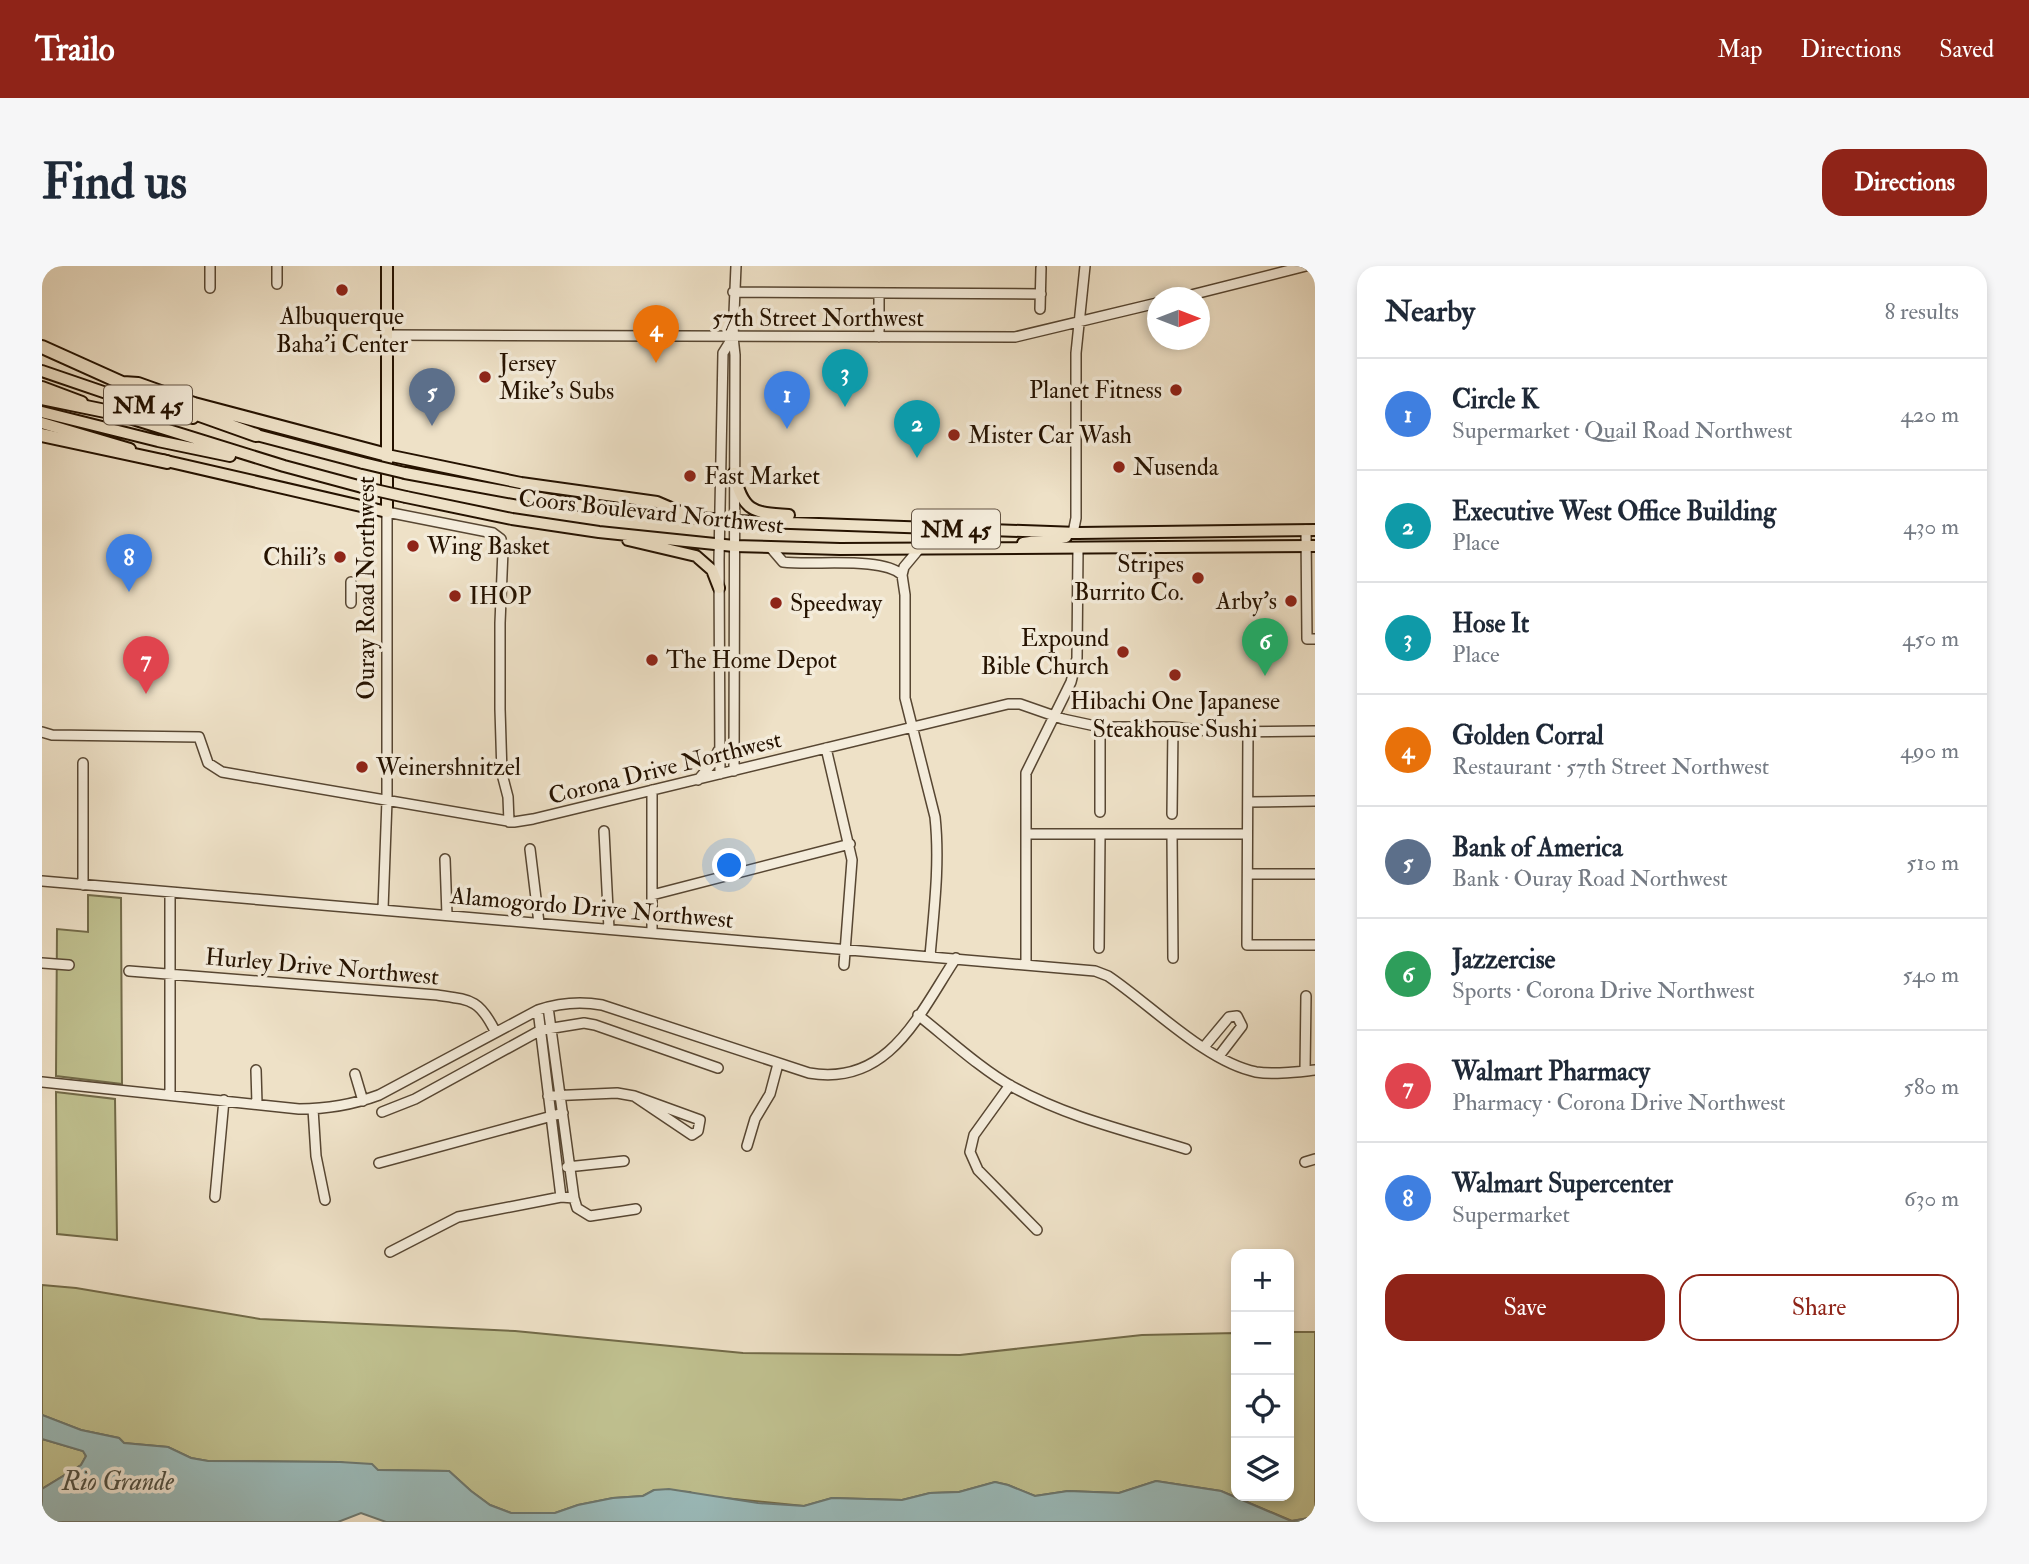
<!DOCTYPE html>
<html lang="en">
<head>
<meta charset="utf-8">
<style>
	:root { --surface:#fff; --page:#f6f6f7; --text:#1f2937; --muted:#747a83; --line:#e0e1e3; --accent:#8f2418 }
	body { margin:0; font-family:"IM FELL Double Pica",serif; background:var(--page); color:var(--text) }
	.controls { position:absolute; right:21px; bottom:21px; display:grid; overflow:hidden; border-radius:14px; box-shadow:0 4px 10px #0003 }
	.controls button { width:63px; height:63px; display:grid; place-items:center; padding:0; border:0; border-bottom:2px solid var(--line); background:var(--surface); color:var(--text); font:35px sans-serif }
	.compass { position:absolute; left:1105px; top:21px; width:63px; height:63px; border-radius:50%; background:var(--surface); box-shadow:0 4px 10px #0003; rotate:90deg }
	.you { position:absolute; left:688px; top:600px; width:24px; height:24px; margin:-18px; border:5px solid #fff; border-radius:50%; background:#1a73e8; box-shadow:0 0 0 10px #1a73e833 }
	.badge { display:grid; place-items:center; width:46px; height:46px; border-radius:50%; background:var(--accent); color:#fff; font-size:23px; font-weight:700 }
	.pin { position:absolute; translate:-50% -58px; filter:drop-shadow(0 2px 4px #0008) }
	.pin::after { content:''; position:absolute; top:37px; width:24px; height:21px; background:inherit; clip-path:polygon(0 0,100% 0,50% 100%) }
	.list { margin:0; padding:0; list-style:none }
	h2 { display:flex; justify-content:space-between; align-items:center; height:91px; margin:0; padding:0 28px; font-size:30px }
	h2 small { font-size:23px; font-weight:400; color:var(--muted) }
	.list li { display:grid; grid-template-columns:46px 1fr auto; gap:21px; align-items:center; box-sizing:border-box; height:112px; padding:0 28px; border-top:2px solid var(--line) }
	.list b { display:block; font-size:26px; white-space:nowrap }
	.list p { margin:0; font-size:23px; white-space:nowrap; color:var(--muted) }
	.list em { font-size:23px; font-style:normal; color:var(--muted) }
	.actions { display:flex; gap:14px; padding:21px 28px }
	.actions a { flex:1; padding:16px 0; border:2px solid var(--accent); border-radius:21px; text-align:center; font-size:24px; color:var(--accent) }
	.actions .main { background:var(--accent); color:#fff }
	.icon { flex:none; width:38px; height:38px; fill:none; stroke:currentColor; stroke-width:2; stroke-linecap:round; stroke-linejoin:round }
	.map { position:relative; flex:none; width:1273px; height:1256px; overflow:hidden; border-radius:21px }
	header { display:flex; align-items:center; gap:42px; box-sizing:border-box; height:98px; padding:0 35px; background:var(--accent); color:#fff }
	header strong { font-size:33px }
	nav { display:flex; gap:38px; margin-inline-start:auto; font-size:24px }
	.intro { display:flex; align-items:center; justify-content:space-between; box-sizing:border-box; height:168px; padding:0 42px }
	h1 { margin:0; font-size:49px }
	.button { padding:18px 32px; border-radius:21px; background:var(--accent); color:#fff; font-size:24px; font-weight:700 }
	main { display:flex; gap:42px; padding:0 42px }
	aside { flex:1; background:var(--surface); border-radius:21px; box-shadow:0 4px 10px #0003 }
	.map>svg:first-child { display:block }
	.green { fill:#c0c190; stroke:#726a48; stroke-width:2 }
	.water { fill:#9bbcbc; stroke:#6c7871; stroke-width:2 }
	.lines { fill:none; stroke-linecap:round; stroke-linejoin:round }
	.minor-casing { stroke:#574632; stroke-width:12 }
	.major-casing { stroke:#251200; stroke-width:14 }
	.highway-casing { stroke:#251200; stroke-width:16 }
	.minor { stroke:#f4ecdb; stroke-width:9 }
	.major { stroke:#eee1c7; stroke-width:10 }
	.highway { stroke:#eee1c7; stroke-width:12 }
	.major-bridge-casing { stroke:#251200; stroke-width:14; stroke-linecap:butt }
	.major-bridge { stroke:#eee1c7; stroke-width:10 }
	.poi-dot { fill:#8f2418; stroke:#f4ecdb; stroke-width:2.5 }
	.labels { text-anchor:middle; dominant-baseline:central; stroke-width:7; stroke-linejoin:round; paint-order:stroke }
	.shield { fill:#f4ecdb; stroke:#635342; stroke-width:2 }
	.shield-label { font-size:23px; font-weight:bold; fill:#251200 }
	.poi-label { font-size:24px; fill:#251200; stroke:#f4ecdb; text-anchor:start }
	.street-label { font-size:24px; fill:#251200; stroke:#f4ecdb }
	.water-label { font-size:26px; font-style:italic; fill:#4e4e42; stroke:#f4ecdb }
</style>
</head>
<body>
<header>
<strong>Trailo</strong>
<nav><a>Map</a><a>Directions</a><a>Saved</a></nav>
</header>
<div class="intro"><h1>Find us</h1><a class="button">Directions</a></div>
<main>
<div class="map">
<svg width="1273" height="1256" viewBox="0 0 1273 1256">
	<rect width="100%" height="100%" fill="#eee1c7"/>
	<filter id="stains"><feTurbulence type="fractalNoise" baseFrequency=".00286" numOctaves="4"/><feColorMatrix values="0 0 0 0 .2 0 0 0 0 .09 0 0 0 0 .02 0 0 0 .5 -.17"/></filter>
	<radialGradient id="worn" r=".72"><stop offset=".6" stop-color="#630" stop-opacity="0"/><stop offset="1" stop-color="#630" stop-opacity=".3"/></radialGradient>
	<path class="green" d="M46,629l33,3 1,186 -66,-8 1,-147 31,3z
		M14,826l59,7 2,141 -60,-6z
		M0,1019l34,3 184,31 255,12 228,22 217,2 182,-20 94,-2v163h53v-164h26v185l-23,4 -71,-30 -65,-10 -37,12 -51,-2 -33,5 -27,-11 -13,-3 -36,10 -29,1 -28,7 -70,-2 -28,8 -109,-11 -5,-3 -36,-2 -11,6 -30,2 -35,7 -23,8h-44l-21,-8 -19,-14 -22,-20 -71,-1 -38,-8 -132,-1 -17,-3 -23,-11 -44,-4 -5,-5 -38,-8 -39,-15z
		M0,1173l41,12 3,5 -5,9 -39,24z"/>
	<path class="water" d="M0,1149l39,15 38,8 5,5 44,4 23,11 17,3 132,1 32,2 6,6 71,1 22,20 19,14 21,8h44l23,-8 35,-7 30,-2 11,-6 15,-1 89,14 46,3 28,-8 70,2 28,-7 29,-1 36,-10 13,3 27,11 33,-5 51,2 37,-12 65,10 70,30 24,-4v5h-929l-25,-9 -23,9h-296v-33l39,-24 5,-9 -3,-5 -41,-12z"/>
	<g class="lines">
		<g class="minor-casing">
			<path id="minor" d="M235,18v-18
				M168,22v-22
				M691,26l308,2
				M837,28v43
				M1137,32l127,-32
				M998,43l1,-41
				M344,69l629,2 142,-34
				M1264,264l1,109h8
				M1031,267l3,-15v-165l9,-87
				M729,282l12,14c30,4 99,-6 119,13
				M877,283l-15,18 -2,8 3,20v103l30,119c5,46 -1,93 -5,139
				M309,316v21
				M1206,465l-1,214h68
				M0,466l10,3 147,2 9,26 14,9 292,50 19,-3 475,-115h12l43,15 37,8h73l44,5 98,-1
				M784,482l26,112 -8,105
				M692,505l1,-416 -2,-18 3,-71
				M678,508l-1,-214 4,-207 10,-16
				M656,514l16,-19 4,-10
				M610,524v142
				M1206,536l67,-1
				M1058,546v-85
				M1130,548l1,-87
				M562,565l5,98
				M984,568h221
				M1130,568l1,124
				M488,583l9,74
				M403,593l2,56
				M1206,608h67
				M0,615l1053,90 13,5c42,28 98,86 148,96 18,3 40,0 59,-2
				M41,619v-122
				M128,626v203
				M610,629l198,-51
				M341,643l4,-109v-288l106,21 8,6 2,11 -3,73v86l2,65 6,23 1,25
				M1057,682l1,-113
				M0,697l27,2
				M984,699v-192l45,-91 6,-24 1,-109
				M87,705l308,24c34,5 42,4 58,36
				M506,741l26,191
				M496,744l23,187
				M876,749c28,22 64,55 95,72 54,30 114,44 173,62
				M1162,781l25,-30 8,-1 5,10 -23,30
				M214,804l1,34
				M1263,805l1,-75
				M313,808l8,27
				M0,816l257,27c28,0 53,-4 80,-14l159,-85c21,-7 42,-9 64,-5l207,68c80,14 110,-59 147,-115
				M968,819l-36,50 -4,17 8,18 59,60
				M506,830l69,-3 17,3 66,24 -2,11 -6,4 -58,-39
				M271,843l3,47 9,44
				M340,846l33,-13 126,-69 43,-7 11,2 123,43
				M705,880l8,-27 15,-25 8,-30
				M1263,896l10,-3
				M337,897l184,-50
				M525,901l57,-6
				M173,931l9,-97
				M348,986l68,-35 103,-20 13,1 3,10 13,8 46,-7"/>
		</g>
		<g class="major-casing">
			<path id="major" d="M0,105l79,27 72,20
				M0,121l40,15
				M65,145l177,55 78,21
				M0,146l116,29 72,15
				M0,157l88,26
				M207,167l114,30
				M345,189l134,28 136,19 28,12
				M120,194l225,52v-246
				M363,207l190,35 139,13 344,12 237,-3
				M692,207c9,38 18,40 55,42
				M364,231l106,22 87,13 135,14 106,3 475,-3
				M586,274l68,16 16,14 7,18
				M981,277l43,-6"/>
		</g>
		<g class="highway-casing">
			<path id="highway" d="M0,81l89,40
				M81,117l15,1 56,20 193,51
				M0,132l73,15
				M141,143l73,26
				M0,169l125,27"/>
		</g>
		<use href="#minor" class="minor"/>
		<use href="#major" class="major"/>
		<use href="#highway" class="highway"/>
		<g class="major-bridge-casing">
			<path id="major-bridge" d="M321,197l42,10
				M320,221l44,10"/>
		</g>
		<use href="#major-bridge" class="major-bridge"/>
	</g>
	<g class="poi-dot">
		<circle cx="300" cy="24" r="7"/>
		<circle cx="443" cy="111" r="7"/>
		<circle cx="1134" cy="124" r="7"/>
		<circle cx="912" cy="169" r="7"/>
		<circle cx="1077" cy="201" r="7"/>
		<circle cx="648" cy="210" r="7"/>
		<circle cx="371" cy="280" r="7"/>
		<circle cx="298" cy="291" r="7"/>
		<circle cx="1156" cy="312" r="7"/>
		<circle cx="413" cy="330" r="7"/>
		<circle cx="1249" cy="335" r="7"/>
		<circle cx="734" cy="337" r="7"/>
		<circle cx="1081" cy="386" r="7"/>
		<circle cx="610" cy="394" r="7"/>
		<circle cx="1133" cy="409" r="7"/>
		<circle cx="320" cy="501" r="7"/>
	</g>
	<g class="labels">
		<g class="shield">
			<rect x="62" y="119.5" width="88" height="39" rx="5"/>
			<rect x="870" y="243.5" width="88" height="39" rx="5"/>
		</g>
		<g class="shield-label">
			<text x="106" y="139">NM 45</text>
			<text x="914" y="263">NM 45</text>
		</g>
		<g class="poi-label">
			<text x="300" y="50" text-anchor="middle">Albuquerque<tspan x="300" dy="28">Baha'i Center</tspan></text>
			<text x="457" y="97">Jersey<tspan x="457" dy="28">Mike's Subs</tspan></text>
			<text x="1120" y="124" text-anchor="end">Planet Fitness</text>
			<text x="926" y="169">Mister Car Wash</text>
			<text x="1091" y="201">Nusenda</text>
			<text x="662" y="210">Fast Market</text>
			<text x="385" y="280">Wing Basket</text>
			<text x="284" y="291" text-anchor="end">Chili's</text>
			<text x="1142" y="298" text-anchor="end">Stripes<tspan x="1142" dy="28">Burrito Co.</tspan></text>
			<text x="427" y="330">IHOP</text>
			<text x="1235" y="335" text-anchor="end">Arby's</text>
			<text x="748" y="337">Speedway</text>
			<text x="1067" y="372" text-anchor="end">Expound<tspan x="1067" dy="28">Bible Church</tspan></text>
			<text x="624" y="394">The Home Depot</text>
			<text x="1133" y="435" text-anchor="middle">Hibachi One Japanese<tspan x="1133" dy="28">Steakhouse Sushi</tspan></text>
			<text x="334" y="501">Weinershnitzel</text>
		</g>
		<g class="street-label">
			<text x="776" y="52">57th Street Northwest</text>
			<text transform="translate(609 246) rotate(6)">Coors Boulevard Northwest</text>
			<text transform="translate(324 322) rotate(-90)">Ouray Road Northwest</text>
			<text transform="translate(623 502) rotate(-14)">Corona Drive Northwest</text>
			<text transform="translate(550 642) rotate(5)">Alamogordo Drive Northwest</text>
			<text transform="translate(280 701) rotate(5)">Hurley Drive Northwest</text>
		</g>
		<g class="water-label">
			<text x="76" y="1216">Rio Grande</text>
		</g>
	</g>
	<rect width="100%" height="100%" filter="url(#stains)"/>
	<rect width="100%" height="100%" fill="url(#worn)"/>
</svg>
<div class="controls">
<button>+</button>
<button>−</button>
<button><svg class="icon" aria-label="locate" viewBox="0 0 24 24"><circle cx="12" cy="12" r="6"/><path d="M12 2v4M12 18v4M2 12h4M18 12h4"/></svg></button>
<button><svg class="icon" aria-label="layers" viewBox="0 0 24 24"><path d="M12 4l9 5-9 5-9-5zM3 14l9 5 9-5"/></svg></button>
</div>
<svg class="compass" viewBox="-18 -18 36 36"><path d="M0-13l5 13h-10z" fill="#e53935"/><path d="M0 13l5-13h-10z" fill="#747a83"/></svg>
<div class="you"></div>
<div class="pin badge" style="left:745px;top:163px;background:#3f7fe0">1</div>
<div class="pin badge" style="left:875px;top:192px;background:#0f9aa8">2</div>
<div class="pin badge" style="left:803px;top:141px;background:#0f9aa8">3</div>
<div class="pin badge" style="left:614px;top:97px;background:#e8710a">4</div>
<div class="pin badge" style="left:390px;top:160px;background:#5c6f8a">5</div>
<div class="pin badge" style="left:1223px;top:410px;background:#2e9e5b">6</div>
<div class="pin badge" style="left:104px;top:428px;background:#e0444e">7</div>
<div class="pin badge" style="left:87px;top:326px;background:#3f7fe0">8</div>
</div>
<aside>
<h2>Nearby<small>8 results</small></h2>
<ul class="list">
<li><span class="badge" style="background:#3f7fe0">1</span><div><b>Circle K</b><p>Supermarket · Quail Road Northwest</p></div><em>420 m</em></li>
<li><span class="badge" style="background:#0f9aa8">2</span><div><b>Executive West Office Building</b><p>Place</p></div><em>430 m</em></li>
<li><span class="badge" style="background:#0f9aa8">3</span><div><b>Hose It</b><p>Place</p></div><em>450 m</em></li>
<li><span class="badge" style="background:#e8710a">4</span><div><b>Golden Corral</b><p>Restaurant · 57th Street Northwest</p></div><em>490 m</em></li>
<li><span class="badge" style="background:#5c6f8a">5</span><div><b>Bank of America</b><p>Bank · Ouray Road Northwest</p></div><em>510 m</em></li>
<li><span class="badge" style="background:#2e9e5b">6</span><div><b>Jazzercise</b><p>Sports · Corona Drive Northwest</p></div><em>540 m</em></li>
<li><span class="badge" style="background:#e0444e">7</span><div><b>Walmart Pharmacy</b><p>Pharmacy · Corona Drive Northwest</p></div><em>580 m</em></li>
<li><span class="badge" style="background:#3f7fe0">8</span><div><b>Walmart Supercenter</b><p>Supermarket</p></div><em>630 m</em></li>
</ul>
<div class="actions"><a class="main">Save</a><a>Share</a></div>
</aside>
</main>
</body>
</html>
